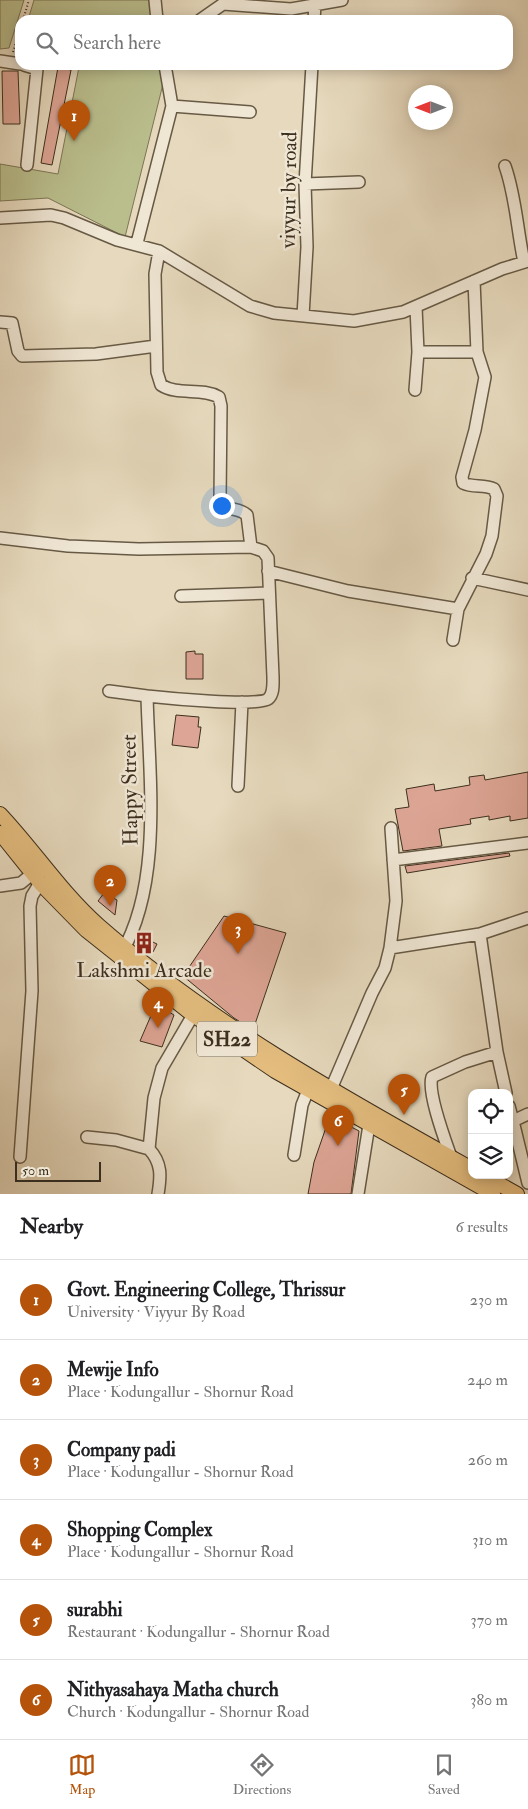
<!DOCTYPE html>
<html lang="en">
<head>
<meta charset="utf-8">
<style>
	:root { --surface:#fff; --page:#f6f6f6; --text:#202124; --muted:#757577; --line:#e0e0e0; --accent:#b45309 }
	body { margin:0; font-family:"IM FELL Double Pica",serif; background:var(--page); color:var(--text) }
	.controls { position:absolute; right:15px; bottom:15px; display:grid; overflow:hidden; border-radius:10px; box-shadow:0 2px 12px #0003 }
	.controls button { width:45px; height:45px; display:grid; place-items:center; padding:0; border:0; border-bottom:1px solid var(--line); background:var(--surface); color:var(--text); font:25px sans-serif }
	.compass { position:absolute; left:408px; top:85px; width:45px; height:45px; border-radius:50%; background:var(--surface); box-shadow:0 2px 12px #0003; rotate:270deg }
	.scale { position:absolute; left:15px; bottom:12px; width:86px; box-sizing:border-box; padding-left:5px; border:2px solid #3d2f1d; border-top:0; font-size:14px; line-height:18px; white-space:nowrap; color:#3d2f1d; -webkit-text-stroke:4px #efe6d4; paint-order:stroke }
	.you { position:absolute; left:221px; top:505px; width:18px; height:18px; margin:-12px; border:4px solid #fff; border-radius:50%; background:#1a73e8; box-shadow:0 0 0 8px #1a73e833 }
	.badge { display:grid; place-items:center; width:32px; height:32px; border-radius:50%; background:var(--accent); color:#fff; font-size:16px; font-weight:700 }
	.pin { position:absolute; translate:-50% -41px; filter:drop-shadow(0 1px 2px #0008) }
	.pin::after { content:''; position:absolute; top:26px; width:18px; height:15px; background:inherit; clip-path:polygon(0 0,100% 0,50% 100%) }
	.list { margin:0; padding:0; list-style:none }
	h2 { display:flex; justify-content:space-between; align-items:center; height:65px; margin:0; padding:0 20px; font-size:21px }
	h2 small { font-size:16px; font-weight:400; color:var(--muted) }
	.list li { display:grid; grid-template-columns:32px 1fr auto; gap:15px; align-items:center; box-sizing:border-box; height:80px; padding:0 20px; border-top:1px solid var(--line) }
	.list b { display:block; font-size:19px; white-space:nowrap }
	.list p { margin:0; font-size:16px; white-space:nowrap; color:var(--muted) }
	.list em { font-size:16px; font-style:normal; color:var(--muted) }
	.icon { flex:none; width:28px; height:28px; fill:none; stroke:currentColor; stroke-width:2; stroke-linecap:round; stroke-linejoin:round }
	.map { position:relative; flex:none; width:528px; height:1194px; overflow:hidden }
	.search { position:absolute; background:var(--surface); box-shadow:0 2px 12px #0003; left:15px; right:15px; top:15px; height:55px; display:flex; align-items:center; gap:12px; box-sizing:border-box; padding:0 18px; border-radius:15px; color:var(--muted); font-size:19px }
	.sheet { height:545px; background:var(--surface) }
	nav { display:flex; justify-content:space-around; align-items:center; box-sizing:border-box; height:70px; border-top:1px solid var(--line); background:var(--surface); font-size:14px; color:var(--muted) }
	nav a { display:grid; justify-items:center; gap:2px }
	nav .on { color:var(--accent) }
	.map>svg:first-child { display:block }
	.green { fill:#babe8d; stroke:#7c7655 }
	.building { fill:#dda595; stroke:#3d2f1d }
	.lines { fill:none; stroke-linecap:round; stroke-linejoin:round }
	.minor-casing { stroke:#675a45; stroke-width:14 }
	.major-casing { stroke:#3d2f1d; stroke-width:16 }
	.path { stroke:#3d2f1d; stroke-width:2; stroke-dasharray:1 2.5; stroke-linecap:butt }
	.minor { stroke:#efe6d4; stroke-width:11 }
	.major { stroke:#e3bc7e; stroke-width:14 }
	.labels { text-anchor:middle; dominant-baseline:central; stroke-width:5; stroke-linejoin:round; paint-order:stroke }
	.shield { fill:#efe6d4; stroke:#726654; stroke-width:1 }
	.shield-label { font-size:20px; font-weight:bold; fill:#3d2f1d }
	.street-label { font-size:21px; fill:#3d2f1d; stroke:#efe6d4 }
	.poi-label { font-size:21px; fill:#3d2f1d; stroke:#efe6d4 }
</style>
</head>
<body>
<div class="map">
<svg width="528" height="1194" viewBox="0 0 528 1194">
	<rect width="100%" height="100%" fill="#e6d9bd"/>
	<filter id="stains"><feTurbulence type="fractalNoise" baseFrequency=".004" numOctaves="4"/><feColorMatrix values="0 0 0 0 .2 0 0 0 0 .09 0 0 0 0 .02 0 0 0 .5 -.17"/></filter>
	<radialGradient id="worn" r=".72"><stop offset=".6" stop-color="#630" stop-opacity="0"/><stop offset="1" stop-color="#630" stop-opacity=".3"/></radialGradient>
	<path class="green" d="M0,0h24l-15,48 -9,1z
		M34,0h117l3,20h-126z
		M76,65h84l3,19 -38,153 -77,-39 -48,3v-37l58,10 21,-107z"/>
	<path class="building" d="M58,67l13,3 -19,95 -11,-2z
		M2,71h16l2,53h-17z
		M195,651v3h8v25h-17v-27z
		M176,715l23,2 -1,10h3l-3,21 -26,-3z
		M528,772v46l-18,3v-5l-21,4v-4l-19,3 1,5 -32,5 3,17 -39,5 -8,-42 14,-2 -3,-18 28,-5 1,7 35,-6 -1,-8 15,-2 1,5z
		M509,853l1,3 -103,17 -2,-7z
		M104,893l13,7 -2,15 -17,-14z
		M224,916l62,17 -33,97 -19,-12 -51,-42z
		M138,935l19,9 -4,8 -18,-10z
		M156,1004l18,11 -12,32 -22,-6z
		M330,1116l29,15 -8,63h-43l6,-32z"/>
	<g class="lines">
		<g class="minor-casing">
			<path id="minor" d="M155,0l2,20
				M200,20l23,-16 68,5 51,-9
				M314,20l1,-15
				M0,61l20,3
				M24,65l13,4 -10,96
				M172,106l78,6
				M505,166c11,31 12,64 19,96
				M305,184l54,-2
				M0,218l51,-3 13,3 53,22 42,11 91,55 24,7 80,8 49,-9 99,-43 26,-8
				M137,243l35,-137 -7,-41
				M159,251l-4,23 2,98 4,13c17,11 40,2 58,12l2,9 -1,93c6,14 17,7 27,16l4,32
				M303,316l4,-69 -2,-63 7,-119
				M0,322l12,1 6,28 4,5 74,-2 60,-8
				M418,352h59
				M415,390l3,-38 -2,-45
				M0,538l68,8 71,3 112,-2 12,4 5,7 5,119c0,7 1,17 -5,22 -9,8 -103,-1 -121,-3
				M268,571l80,20 110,18
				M472,578l56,12
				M181,596l88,-3
				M453,640l5,-31 28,-55 6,-18 5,-40 -3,-7c-10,-5 -21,-1 -31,-6l-1,-6 13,-47 10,-53 -8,-25 -3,-71
				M109,691l38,5c2,80 16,187 -26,258
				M238,786l4,-84
				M393,860l135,-17
				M0,886l21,-3 11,-9
				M390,948l90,-14 48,-16
				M497,1052l9,41
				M331,1089l41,-96 13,-25 5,-20 6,-47 -5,-73
				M509,1106l4,15
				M528,1114l-15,7 15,62
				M87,1137l29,3 33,9
				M294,1155l8,-50 6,-15
				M20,1157l12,-166 -2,-85 2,-10 8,-13
				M451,1157c-6,-17 -24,-65 -19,-80l33,-15 32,-10 -17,-118
				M158,1194c3,-18 4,-31 -9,-45l5,-51 8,-30 31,-53
				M358,1194l11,-69"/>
		</g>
		<g class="major-casing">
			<path id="major" d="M0,814c34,36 61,78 98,111 113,99 243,171 374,244
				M0,833l40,50 46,47 107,85 82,56 218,123
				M483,1175l34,19"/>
		</g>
		<path class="path" d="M23,20l6,-20
			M13,52l7,-23"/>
		<use href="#minor" class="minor"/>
		<use href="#major" class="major"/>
	</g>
	<defs>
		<g id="building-bare" transform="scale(1.725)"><path d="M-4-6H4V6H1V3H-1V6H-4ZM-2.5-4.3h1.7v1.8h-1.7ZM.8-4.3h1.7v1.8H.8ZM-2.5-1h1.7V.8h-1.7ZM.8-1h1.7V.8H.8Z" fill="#8f2418" stroke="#efe6d4" stroke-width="2.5" paint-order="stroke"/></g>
	</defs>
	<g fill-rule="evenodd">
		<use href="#building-bare" x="144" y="943"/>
	</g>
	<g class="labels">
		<rect class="shield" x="197" y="1021.5" width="60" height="35" rx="4"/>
		<g class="shield-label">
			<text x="227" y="1039">SH22</text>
		</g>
		<g class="street-label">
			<text transform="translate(289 190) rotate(-89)">viyyur by road</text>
			<text transform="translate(130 790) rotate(-91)">Happy Street</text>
		</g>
		<g class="poi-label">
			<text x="144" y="970">Lakshmi Arcade</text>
		</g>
	</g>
	<rect width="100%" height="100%" filter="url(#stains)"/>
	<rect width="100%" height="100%" fill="url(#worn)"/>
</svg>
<div class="controls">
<button><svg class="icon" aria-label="locate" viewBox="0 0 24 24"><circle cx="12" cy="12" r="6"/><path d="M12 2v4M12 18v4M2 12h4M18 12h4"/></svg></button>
<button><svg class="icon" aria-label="layers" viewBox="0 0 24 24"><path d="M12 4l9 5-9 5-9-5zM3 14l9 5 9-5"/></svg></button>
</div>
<svg class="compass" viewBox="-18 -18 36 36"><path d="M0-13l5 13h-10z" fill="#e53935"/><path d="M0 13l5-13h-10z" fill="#757577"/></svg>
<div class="scale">50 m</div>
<div class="you"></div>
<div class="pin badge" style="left:74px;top:141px">1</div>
<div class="pin badge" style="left:110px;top:906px">2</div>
<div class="pin badge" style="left:238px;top:954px">3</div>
<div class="pin badge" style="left:158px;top:1028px">4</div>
<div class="pin badge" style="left:404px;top:1115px">5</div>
<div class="pin badge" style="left:338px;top:1146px">6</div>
<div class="search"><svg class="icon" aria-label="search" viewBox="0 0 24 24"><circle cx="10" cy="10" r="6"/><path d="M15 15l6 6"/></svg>Search here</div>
</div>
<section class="sheet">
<h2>Nearby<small>6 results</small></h2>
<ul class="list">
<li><span class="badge">1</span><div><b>Govt. Engineering College, Thrissur</b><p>University · Viyyur By Road</p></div><em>230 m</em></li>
<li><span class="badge">2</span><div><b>Mewije Info</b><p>Place · Kodungallur - Shornur Road</p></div><em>240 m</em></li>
<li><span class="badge">3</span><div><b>Company padi</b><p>Place · Kodungallur - Shornur Road</p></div><em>260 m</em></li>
<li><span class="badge">4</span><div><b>Shopping Complex</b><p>Place · Kodungallur - Shornur Road</p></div><em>310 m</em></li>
<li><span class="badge">5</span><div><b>surabhi</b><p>Restaurant · Kodungallur - Shornur Road</p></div><em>370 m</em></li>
<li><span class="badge">6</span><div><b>Nithyasahaya Matha church</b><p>Church · Kodungallur - Shornur Road</p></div><em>380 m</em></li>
</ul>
</section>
<nav>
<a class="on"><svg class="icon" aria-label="map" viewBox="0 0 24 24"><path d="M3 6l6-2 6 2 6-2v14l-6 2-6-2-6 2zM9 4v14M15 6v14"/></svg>Map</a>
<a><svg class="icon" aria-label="directions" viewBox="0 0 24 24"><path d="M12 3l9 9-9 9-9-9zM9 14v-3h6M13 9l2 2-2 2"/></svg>Directions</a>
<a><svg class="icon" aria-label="saved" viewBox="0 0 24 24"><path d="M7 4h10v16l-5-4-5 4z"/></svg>Saved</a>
</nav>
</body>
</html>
